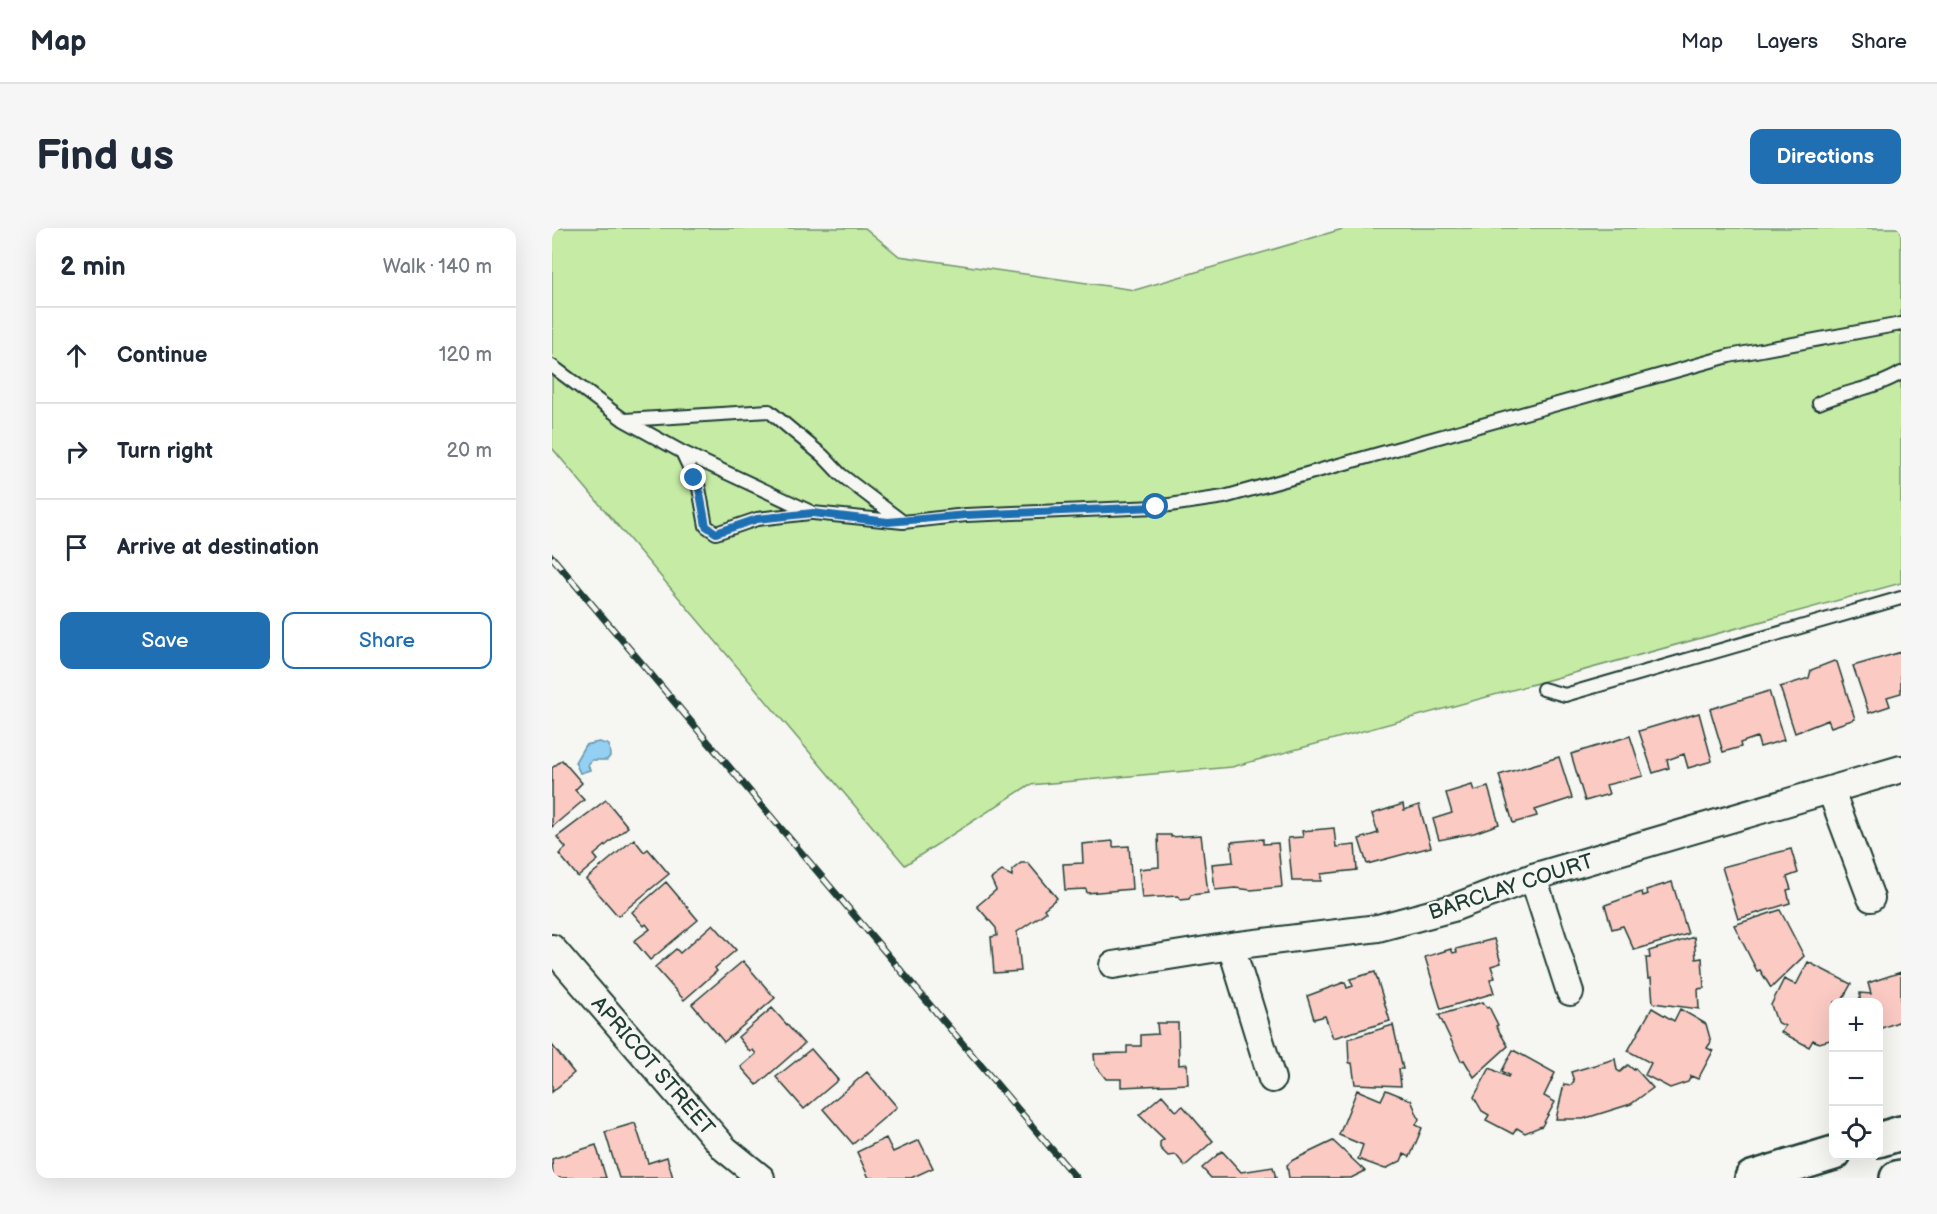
<!DOCTYPE html>
<html lang="en">
<head>
<meta charset="utf-8">
<style>
	:root { --surface:#fff; --page:#f6f6f7; --text:#1f2937; --muted:#747a83; --line:#e0e1e3; --accent:#1f6fb2 }
	body { margin:0; font-family:"Balsamiq Sans",sans-serif; background:var(--page); color:var(--text) }
	.controls { position:absolute; right:18px; bottom:18px; display:grid; overflow:hidden; border-radius:12px; box-shadow:0 6px 24px #0002 }
	.controls button { width:54px; height:54px; display:grid; place-items:center; padding:0; border:0; border-bottom:2px solid var(--line); background:var(--surface); color:var(--text); font:30px sans-serif }
	.stop { position:absolute; width:18px; height:18px; margin:-14px; border:4px solid #1f6fb2; border-radius:50%; background:#fff }
	.stop.end { background:#1f6fb2; border-color:#fff; box-shadow:0 2px 6px #0008 }
	.list { margin:0; padding:0; list-style:none }
	h2 { display:flex; justify-content:space-between; align-items:center; height:78px; margin:0; padding:0 24px; font-size:26px }
	h2 small { font-size:20px; font-weight:400; color:var(--muted) }
	.list li { display:grid; grid-template-columns:39px 1fr auto; gap:18px; align-items:center; box-sizing:border-box; height:96px; padding:0 24px; border-top:2px solid var(--line) }
	.list b { display:block; font-size:22px; white-space:nowrap }
	.list em { font-size:20px; font-style:normal; color:var(--muted) }
	.actions { display:flex; gap:12px; padding:18px 24px }
	.actions a { flex:1; padding:14px 0; border:2px solid var(--accent); border-radius:12px; text-align:center; font-size:21px; color:var(--accent) }
	.actions .main { background:var(--accent); color:#fff }
	.icon { flex:none; width:33px; height:33px; fill:none; stroke:currentColor; stroke-width:2; stroke-linecap:round; stroke-linejoin:round }
	.map { position:relative; flex:none; width:1349px; height:950px; overflow:hidden; border-radius:12px }
	header { display:flex; align-items:center; gap:36px; box-sizing:border-box; height:84px; padding:0 30px; background:var(--surface); border-bottom:2px solid var(--line) }
	header strong { font-size:28px }
	nav { display:flex; gap:33px; margin-inline-start:auto; font-size:21px }
	.intro { display:flex; align-items:center; justify-content:space-between; box-sizing:border-box; height:144px; padding:0 36px }
	h1 { margin:0; font-size:42px }
	.button { padding:15px 27px; border-radius:12px; background:var(--accent); color:#fff; font-size:21px; font-weight:700 }
	main { display:flex; gap:36px; padding:0 36px }
	aside { flex:1; background:var(--surface); border-radius:12px; box-shadow:0 6px 24px #0002 }
	.map>svg:first-child { display:block }
	.green { fill:#c6eba5; stroke:#72946c; stroke-width:1.5 }
	.water { fill:#94cff4; stroke:#6595a7; stroke-width:1.5 }
	.building { fill:#facac3; stroke:#1f3d34; stroke-width:1.5 }
	.lines { fill:none; stroke-linecap:round; stroke-linejoin:round }
	.service-casing { stroke:#1f3d34; stroke-width:16 }
	.minor-casing { stroke:#1f3d34; stroke-width:30 }
	.secondary-casing { stroke:#1f3d34; stroke-width:38 }
	.service { stroke:#f6f6f2; stroke-width:12 }
	.minor { stroke:#f6f6f2; stroke-width:26 }
	.secondary { stroke:#f6f6f2; stroke-width:33 }
	.rail-casing { stroke:#1f3d34; stroke-width:7 }
	.rail { stroke:#f6f6f2; stroke-width:4.5; stroke-dasharray:14; stroke-linecap:butt }
	.route { stroke:#1f6fb2; stroke-width:8 }
	.labels { text-anchor:middle; dominant-baseline:central; stroke-width:4.5; stroke-linejoin:round; paint-order:stroke }
	.street-label { font-size:21px; fill:#1f3d34; stroke:#f6f6f2 }
</style>
</head>
<body>
<header>
<strong>Map</strong>
<nav><a>Map</a><a>Layers</a><a>Share</a></nav>
</header>
<div class="intro"><h1>Find us</h1><a class="button">Directions</a></div>
<main>
<aside>
<h2>2 min<small>Walk · 140 m</small></h2>
<ul class="list">
<li><svg class="icon" aria-label="ahead" viewBox="0 0 24 24"><path d="M12 20V5M6 11l6-6 6 6"/></svg><div><b>Continue</b></div><em>120 m</em></li>
<li><svg class="icon" aria-label="right" viewBox="0 0 24 24"><path d="M7 20v-9h11M14 6l5 5-5 5"/></svg><div><b>Turn right</b></div><em>20 m</em></li>
<li><svg class="icon" aria-label="arrive" viewBox="0 0 24 24"><path d="M6 21V4h12l-3 4 3 4H6"/></svg><div><b>Arrive at destination</b></div></li>
</ul>
<div class="actions"><a class="main">Save</a><a>Share</a></div>
</aside>
<div class="map">
<svg width="1349" height="950" viewBox="0 0 1349 950">
	<rect width="100%" height="100%" fill="#f6f6f2"/>
	<filter id="ink" filterUnits="userSpaceOnUse"><feTurbulence type="fractalNoise" baseFrequency=".0167" numOctaves="2"/><feDisplacementMap in="SourceGraphic" scale="12" xChannelSelector="R" yChannelSelector="G"/><feConvolveMatrix kernelMatrix="1 2 1 2 8 2 1 2 1" color-interpolation-filters="sRGB"/></filter>
	<g filter="url(#ink)">
		<path class="green" d="M0,0h313l34,28 236,34 211,-62h555v355l-669,184 -203,18 -124,80 -353,-417z"/>
		<path class="water" d="M47,514l10,3 1,11 -3,4h-15l-4,5 2,5 -10,3 -5,-11 10,-17z"/>
		<path class="building" d="M1349,424v41l-14,4 3,9 -21,7 -16,-47z
			M1282,433l3,1 18,57 -24,8 -3,-7 -33,13 -15,-46 29,-9 2,-8z
			M1217,463l15,49 -24,7 -3,-10 -17,6 1,4 -18,5 -13,-43z
			M1147,485l13,48 -24,7 -4,-14 -17,6 2,8 -16,5 -14,-42z
			M1078,508l13,40 -37,9 3,9 -24,7 -14,-47z
			M1007,529l13,41 -37,12 2,6 -24,7 -14,-48z
			M10,532l20,23 -7,7 9,10 -32,27v-59z
			M920,557l2,6 14,-4 11,37 -25,9 -35,7 -6,-21 19,-6 -6,-20z
			M54,572l22,27 -34,28 4,5 -20,17 -19,-23 7,-6 -9,-11z
			M851,576l1,6 15,-5 12,42 -64,17 -8,-25 19,-6 -6,-19z
			M782,600l2,19 19,-2 2,25 -36,4v7h-29l-4,-43 15,-1 -1,-6z
			M606,607h13v2l30,-2 7,58 -17,2 -2,4 -8,1 -3,-4 -36,2 -3,-29 20,-2z
			M82,611l10,13 4,-3 21,25 -51,42 -32,-37z
			M711,611v5l15,-1 4,44 -31,3 -16,-2 -20,2 -3,-26 21,-2 -2,-20z
			M561,613v6l16,-1 3,43 -45,4 -1,-4 -21,1 -2,-26 20,-1 -1,-19z
			M1239,621l7,24 -11,4 4,12 -4,1 3,13 -52,16 -16,-52z
			M469,635h7l29,35 -13,11 2,3 -29,20 4,39 -27,2 -3,-36 6,-1 -1,-8 -19,-22 19,-16 -5,-11 11,-8 10,5v-6z
			M114,654l32,38 -48,40 -16,-19 16,-12 -4,-5 -2,2 -12,-14z
			M1120,654l16,52 -54,16 -11,-24 -11,3 -7,-24 37,-13 1,4 5,-2 -2,-4z
			M1228,682l24,46 -33,32 -11,-18 -3,1 -23,-46z
			M161,696l23,26 -21,18 2,3 -33,29 -29,-33 21,-18 4,4z
			M1142,709l2,22 6,-1 2,30 -6,1 1,20 -46,-6 -2,-25 -3,1 -2,-21h4l-1,-7z
			M942,711l7,24 -10,3 4,12 -5,1 4,14 -53,16 -16,-52 26,-8 2,4 4,-1 -1,-3z
			M191,733l32,37 -51,44 -32,-38z
			M1256,734l43,22 -10,18h-7v37l-15,4 -6,-3 -4,7 -28,-15 4,-6 -8,-4 -6,-17 13,-26 12,6z
			M823,744l15,49 -57,17 -8,-22 -11,3 -7,-23 38,-14 2,6 6,-2 -3,-7z
			M1349,744v49l-22,8 -1,-27h-22l1,-2h3v-7l11,1 -3,-11z
			M931,774l4,6 2,-1 9,18 -2,1 12,20 -34,31 -10,-17 -3,1 -22,-46z
			M220,780l32,36 -47,41 -16,-18 15,-13 -3,-4 -3,2 -12,-15z
			M1100,780l22,13 6,-12 26,15 5,18 -4,6 6,3 -15,28 -7,-3 -3,6 -18,6 -25,-13 6,-12 -23,-12z
			M605,795h21l1,42 8,-1 1,20 -67,3v-8h-15l-11,-14 -1,-11 33,-1v-7h14v-11l17,-1z
			M841,797l10,44h-4l2,17 -46,-2 -3,-21h-3l-1,-24z
			M0,817l22,28 -22,19z
			M259,821l27,31 -34,29 -28,-32z
			M961,822l42,23 -11,23 11,6 -13,24 -17,7 -8,-5 -4,6 -27,-14 3,-5 -7,-4 -8,-14 16,-29 18,9 1,-2 -7,-4z
			M1063,831l2,11 3,2 8,-7 6,5 1,-2 18,20 -22,16 -48,15h-27l8,-35 7,1 3,-4 -3,-9z
			M315,844l30,35 -44,37 -30,-35z
			M805,862l24,10 5,-10 25,10 8,19 -3,6 6,3 -12,29 -6,-3 -3,7 -16,8 -27,-10 5,-14 -24,-10z
			M610,867l14,16 7,-5 30,35 -28,25 -9,-11 -8,1 -8,-8v-6l4,-3 -25,-24z
			M83,895l13,40 19,-6 6,21h-54l-14,-46z
			M334,910l7,14 26,-12 14,28 -22,10h-42l-12,-26z
			M781,913l32,30 -14,7h-62l-2,-13 6,-5z
			M44,917l10,33h-53l-1,-19z
			M670,923l19,21 32,-5 3,11h-65l-9,-10z"/>
		<g class="lines">
			<g class="service-casing">
				<path id="service" d="M0,138l72,54 58,32 131,61 90,9 63,-7 190,-8 68,-10 505,-141 172,-32
					M1267,175c27,-12 58,-15 82,-30
					M73,192l144,-9 54,45 17,18 63,48
					M130,224l17,36 7,38 10,7 41,-14 53,-6
					M991,461l22,6 336,-97"/>
			</g>
			<g class="minor-casing">
				<path id="minor" d="M1279,563l40,107
					M981,649l37,115
					M679,718l41,133
					M0,720l173,201 36,29
					M561,737l118,-19 147,-18 75,-20 80,-31 368,-108"/>
			</g>
			<g class="secondary-casing">
				<path id="secondary" d="M1326,912l23,-7
					M1200,950l82,-25
					M1345,950l4,-1"/>
			</g>
			<use href="#service" class="service"/>
			<use href="#minor" class="minor"/>
			<use href="#secondary" class="secondary"/>
			<g class="rail-casing">
				<path id="rail" d="M0,329l524,621"/>
			</g>
			<use href="#rail" class="rail"/>
		</g>
	</g>
	<g class="lines" filter="url(#ink)">
		<path class="route" d="M142,250l5,10 7,38 10,7 41,-14 56,-6 75,9 78,-7 190,-8"/>
	</g>
	<g class="labels">
		<g class="street-label">
			<text transform="translate(959 659) rotate(-18)">BARCLAY COURT</text>
			<text transform="translate(101 838) rotate(49)">APRICOT STREET</text>
		</g>
	</g>
</svg>
<div class="controls">
<button>+</button>
<button>−</button>
<button><svg class="icon" aria-label="locate" viewBox="0 0 24 24"><circle cx="12" cy="12" r="6"/><path d="M12 2v4M12 18v4M2 12h4M18 12h4"/></svg></button>
</div>
<div class="stop" style="left:604px;top:279px"></div>
<div class="stop end" style="left:142px;top:250px"></div>
</div>
</main>
</body>
</html>
